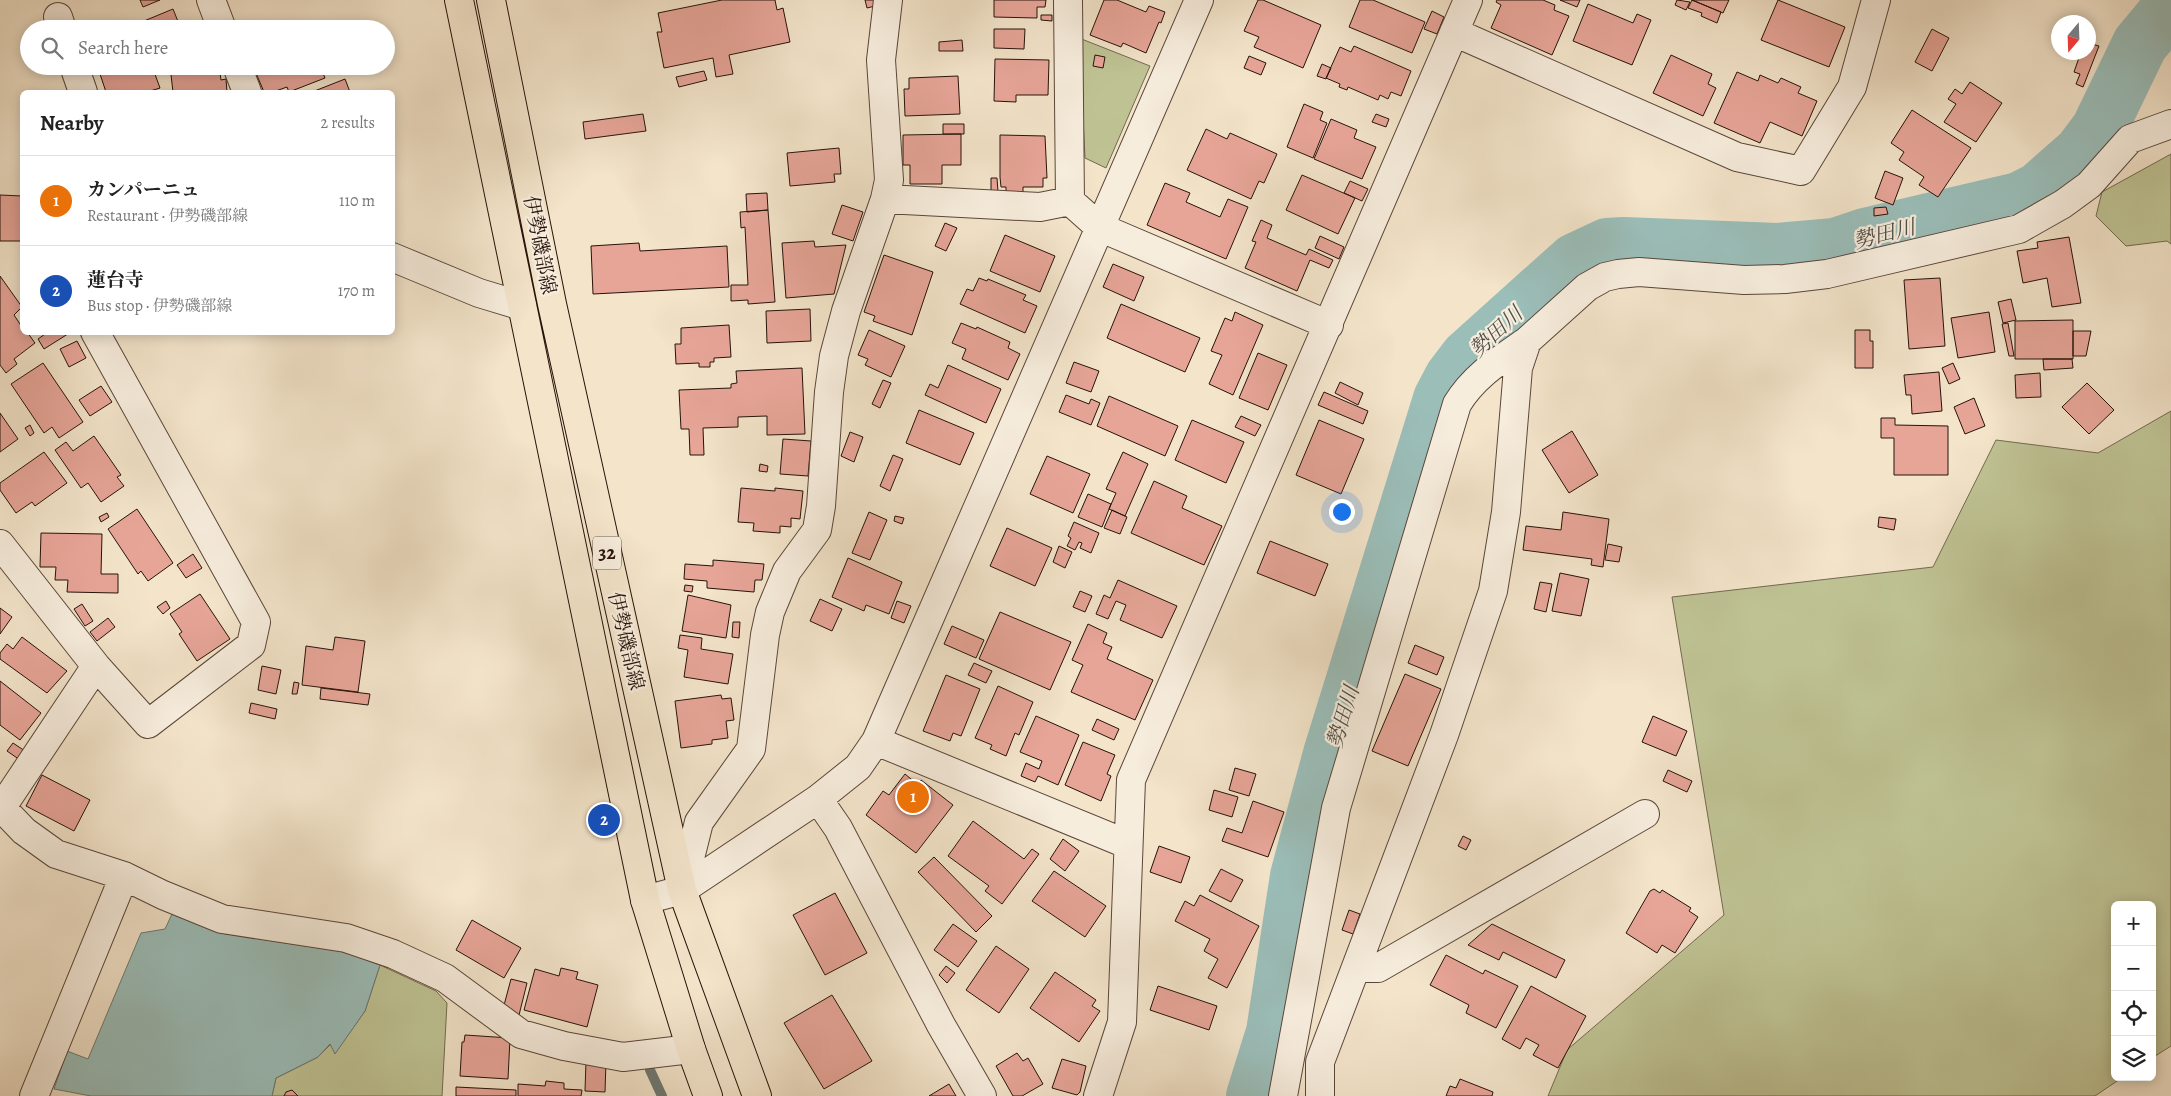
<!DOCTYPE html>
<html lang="en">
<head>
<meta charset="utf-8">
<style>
	:root { --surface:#fff; --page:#f6f6f6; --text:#222; --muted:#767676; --line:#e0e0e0; --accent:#8f2418 }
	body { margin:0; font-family:Alegreya,"Noto Serif JP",serif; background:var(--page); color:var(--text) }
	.controls { position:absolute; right:15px; bottom:15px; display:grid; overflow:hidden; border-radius:8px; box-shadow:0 2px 12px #0003 }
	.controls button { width:45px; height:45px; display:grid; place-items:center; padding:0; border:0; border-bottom:1px solid var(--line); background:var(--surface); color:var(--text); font:25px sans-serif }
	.compass { position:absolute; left:2051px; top:15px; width:45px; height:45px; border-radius:50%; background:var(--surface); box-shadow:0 2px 12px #0003; rotate:199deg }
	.you { position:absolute; left:1341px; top:511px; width:18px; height:18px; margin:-12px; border:4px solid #fff; border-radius:50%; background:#1a73e8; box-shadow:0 0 0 8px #1a73e833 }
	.badge { display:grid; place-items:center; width:32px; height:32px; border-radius:50%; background:var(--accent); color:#fff; font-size:16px; font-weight:700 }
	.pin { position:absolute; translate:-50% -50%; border:2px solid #fff; box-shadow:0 1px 5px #0006 }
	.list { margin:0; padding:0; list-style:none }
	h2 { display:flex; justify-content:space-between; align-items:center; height:65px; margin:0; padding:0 20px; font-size:21px }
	h2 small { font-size:16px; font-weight:400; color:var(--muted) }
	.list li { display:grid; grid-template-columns:32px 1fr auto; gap:15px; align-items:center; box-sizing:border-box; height:90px; padding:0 20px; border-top:1px solid var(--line) }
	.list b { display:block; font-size:19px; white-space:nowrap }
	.list p { margin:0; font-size:16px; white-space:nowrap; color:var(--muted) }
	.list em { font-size:16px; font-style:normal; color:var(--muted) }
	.icon { flex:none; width:28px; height:28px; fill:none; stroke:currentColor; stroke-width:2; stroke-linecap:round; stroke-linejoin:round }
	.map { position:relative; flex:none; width:2171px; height:1096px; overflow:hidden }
	.search { position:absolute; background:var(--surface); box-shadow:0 2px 12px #0003; left:20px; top:20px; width:375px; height:55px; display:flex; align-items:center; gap:12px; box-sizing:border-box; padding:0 18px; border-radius:28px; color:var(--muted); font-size:19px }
	.panel { position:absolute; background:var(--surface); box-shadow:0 2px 12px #0003; left:20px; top:90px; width:375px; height:245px; border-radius:8px }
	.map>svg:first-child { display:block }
	.green { fill:#bfc394; stroke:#736a4f }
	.water { fill:#9bbeb9; stroke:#6d7973 }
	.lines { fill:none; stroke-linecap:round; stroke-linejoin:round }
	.stream { stroke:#6d7973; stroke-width:10 }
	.river { stroke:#9bbeb9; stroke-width:56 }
	.building { fill:#e7a598; stroke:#27120a }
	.minor-casing { stroke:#5a463a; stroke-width:30 }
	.major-casing { stroke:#27120a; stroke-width:30 }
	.minor { stroke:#f7eddd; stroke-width:28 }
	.major { stroke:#f3e4ca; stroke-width:28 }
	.labels { text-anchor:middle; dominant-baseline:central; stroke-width:4.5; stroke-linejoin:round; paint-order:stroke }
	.shield { fill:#f7eddd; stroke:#655449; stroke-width:1 }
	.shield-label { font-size:19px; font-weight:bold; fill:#27120a }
	.street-label { font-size:20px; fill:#27120a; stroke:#f7eddd }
	.water-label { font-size:21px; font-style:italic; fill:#504e47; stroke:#f7eddd }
</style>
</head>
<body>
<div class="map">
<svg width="2171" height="1096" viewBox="0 0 2171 1096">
	<rect width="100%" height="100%" fill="#f3e4ca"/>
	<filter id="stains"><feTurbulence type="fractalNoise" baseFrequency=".004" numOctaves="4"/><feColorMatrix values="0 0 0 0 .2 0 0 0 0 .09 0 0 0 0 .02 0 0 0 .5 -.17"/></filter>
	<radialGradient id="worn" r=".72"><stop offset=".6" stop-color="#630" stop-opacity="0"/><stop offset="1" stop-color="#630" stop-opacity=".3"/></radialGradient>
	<path class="green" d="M1079,38l71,28 -44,102 -21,-10z
		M2171,154v90l-4,-3 -41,5 -30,-30 6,-24z
		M2171,411v635l-19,12v-153h-37v172h8l-28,19h-547l19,-46 157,-135 -52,-318 261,-30 63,-127 102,13z
		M380,965l56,26 11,12 -5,93h-170l4,-18 42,-21 13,-13 4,9 30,-42z"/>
	<path class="water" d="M172,914l49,19 124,19 35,13 -15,46 -30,43 -5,-10 -12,13 -42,21 -4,18h-181l-37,-7 13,-38 21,8 53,-126 24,-4z"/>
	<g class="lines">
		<path class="stream" d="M650,1070l12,26"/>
		<path class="river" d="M1254,1096l20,-64 24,-156 33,-122 110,-355 11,-21 16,-21 107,-96 32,-15 17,-1 153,6 58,-5 30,-10 154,-36 20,-10 42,-37 18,-24 41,-85 31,-37"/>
	</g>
	<path class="building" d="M140,0h20l-17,7z
		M722,0h53l2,10 6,-2 7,34 -61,13 4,19 -17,3 -3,-19 -49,10 -7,-36h5l-4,-19z
		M865,0h9l1,6 -8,2z
		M994,0h52l-1,7h-8v11l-43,-1z
		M1104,0h13l29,12 3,-6 16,6 -4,11 -2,-1 -13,31 -23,-10 -2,4 -31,-12z
		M1258,0h5l58,25 -18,43 -49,-21 5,-10 -15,-6z
		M1360,0h13l52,22 -13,31 -63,-26z
		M1497,0h46l12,5 -1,5 15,6 -17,39 -61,-27 10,-23 -5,-3z
		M1560,0h20l-3,7z
		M1677,0l13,2 -4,8 -11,-5z
		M1692,0l29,12 -4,11 -16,-7 1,-3 -14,-5z
		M1692,0h37l-6,13z
		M1778,0l67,27 -16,40 -68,-27z
		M1588,4l45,19 4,-9 14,6 -19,45 -59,-24z
		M173,9l8,20h-34l-3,-8z
		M1432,11l12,6 -7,17 -13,-5z
		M1041,15h11v6l-11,-1z
		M994,29h31l-1,20 -30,-1z
		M1932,29l17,9 -17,33 -17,-9z
		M962,40l1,11h-24v-9z
		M2088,43l11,3 -16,41 -7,-3 4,-10 -6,-2 7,-20h7z
		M1354,46l57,25 -10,25 -10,-4 -3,7 -8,-4 -2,5 -30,-13 -1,3 -8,-3 1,-3 -14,-6 14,-31 11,5z
		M1095,55l10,2 -2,11 -10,-2z
		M1671,55l41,19 -4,10 8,4 -13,28 -50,-23z
		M1249,56l17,7 -5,12 -17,-7z
		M995,59l54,1 -1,35h-32v7l-22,-1z
		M1322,64l9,4 -5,11 -9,-3z
		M104,66h48l8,22 -13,4h-41l-8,-24z
		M170,66h49l2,14 5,-1 1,13h-54z
		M253,66h67l5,12 -36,14 -2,-5 -14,5h-9z
		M704,71l3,9 -28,7 -3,-10z
		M1737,72l21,9 2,-6 18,8 3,-5 20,9 -3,6 19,8 -15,35 -32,-14 -10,21 -46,-20z
		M958,76l2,38 -55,2 -1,-27h5v-11z
		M345,79l5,13h-38z
		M1970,82l32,21 -26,39 -32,-20 12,-18 -8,-5 7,-10 7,5z
		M1304,104l19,8 -3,8 7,3 -14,35 -26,-11z
		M1912,110l59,38 -33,49 -19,-12 5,-8 -25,-17 5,-8 -13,-9z
		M643,114l3,17 -61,8 -2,-17z
		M1376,114l13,5 -3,8 -14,-5z
		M1331,119l26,11 -3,8 22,9 -14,32 -48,-20z
		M943,124h21v10h-21z
		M1206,129l21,10 3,-6 47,21 -13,29 -5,-2 -8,18 -64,-29z
		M961,134v31h-19v19h-32v-19h-7v-30z
		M1000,135l45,1 2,42h-4v9h-20v6h-17v-6h-5l-1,-10z
		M839,148l2,26h-7l1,8 -45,4 -3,-33z
		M1885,171l18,7 -10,27 -18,-7z
		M1302,175l53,23 -17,36 -52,-24z
		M991,178h6l1,14h-7z
		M1350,181l18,8 -6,12 -18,-8z
		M1165,183l25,10 -4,9 34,15 8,-18 20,8 -22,52 -79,-34z
		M767,193l1,17 -21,2 -1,-18z
		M0,195l22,1 -1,45h-21z
		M842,205l21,7 -10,29 -21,-7z
		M1886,207l2,7 -14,2v-8z
		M768,210l7,92 -27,2v-4l-17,1v-16h17l-3,-58 -4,1 -1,-16z
		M1261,220l11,5 -5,13 39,17 3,-6 24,11 -4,8 -19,-8 -13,31 -52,-23 11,-26 -4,-1z
		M945,223l12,5 -11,23 -11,-5z
		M1005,235l50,21 -15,36 -50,-21z
		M1320,236l24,11 -5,12 -24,-11z
		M2069,237l12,66 -29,4 -5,-29 -24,5 -6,-32 21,-3 -1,-6z
		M814,241l1,6 31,-2 -12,49 -48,4 -4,-55z
		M639,243l1,8 87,-5 2,41 -136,7 -2,-48z
		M884,255l49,17 -21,63 -39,-14 2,-5 -11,-4z
		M1113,264l31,13 -10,24 -31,-14z
		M0,276l22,31 -8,8 8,12v5h5l8,11 -21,16 3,5 -11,9 -6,-8z
		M979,278l8,3 1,-2 38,16 -3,5 14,6 -12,27 -65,-29 7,-15 6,2z
		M1940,278l5,68 -36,3 -5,-69z
		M2011,299l5,21 -13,3 -5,-21z
		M1121,304l79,34 -15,34 -78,-34z
		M810,309l1,32 -44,2 -1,-32z
		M1235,312l28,13 -30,70 -24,-11 13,-29 -11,-4 14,-33 7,3z
		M1989,312l6,40 -37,6 -7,-40z
		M2073,320v39h-58v-38z
		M961,323l15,6 1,-2 33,15 -2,6 12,6 -12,26 -46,-21 4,-10 -14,-6z
		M2008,323l6,33h-5l-7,-32z
		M729,325l2,32 -17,1v4h-4v5h-11v-4l-23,1 -1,-20h6v-16z
		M869,330l36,16 -14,31 -26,-12 3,-6 -10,-4z
		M1855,330h15v11h3v27h-18z
		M2073,331h18l-5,25h-13z
		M48,332h23l-27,17 -6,-10z
		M77,341l9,17 -17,9 -9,-18z
		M1258,353l29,12 -19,45 -29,-12z
		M2043,359h29l1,9 -29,2z
		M1074,362l25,9 -8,21 -25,-9z
		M43,363l40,59 -24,16 -7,-11 -8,6 -33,-49z
		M1953,363l7,16 -11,5 -7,-16z
		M948,365l53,24 -15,34 -61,-28 5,-11 8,4z
		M802,368l3,66 -38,1v-19l-29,1v10l-35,1 1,27h-14l-1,-26h-8l-2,-39 52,-2v-4l6,-1 -1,-12z
		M1939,372l3,39 -30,3 -1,-19h-5l-2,-20z
		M2040,373l1,24 -25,1 -1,-23z
		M883,380l8,3 -11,25 -8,-4z
		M1340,382l23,11 -5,12 -23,-12z
		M2087,383l27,27 -25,24 -27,-27z
		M101,386l11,16 -22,14 -11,-16z
		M1324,392l44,19 -5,13 -45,-19z
		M1066,395l23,9 2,-5 9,4 -9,22 -32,-13z
		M1109,396l69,30 -13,30 -68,-30z
		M1974,398l11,28 -20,8 -11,-27z
		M919,410l55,23 -14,32 -54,-22z
		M0,413l18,26 -18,13z
		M1241,416l20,9 -6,11 -20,-9z
		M1881,418h14v7l53,1v49h-54v-37h-13z
		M1192,420l52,22 -18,41 -51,-23z
		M1319,420l45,19 -23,55 -45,-19z
		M30,425l4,8 -4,3 -5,-8z
		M1572,431l26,44 -29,18 -27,-43z
		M850,432l13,5 -9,25 -13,-6z
		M94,436l27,39 -4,2 7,9 -23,16 -13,-19 -7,5 -26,-38 11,-8 7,9z
		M783,439l28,2 -3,35 -28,-2z
		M44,452l23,31 -32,23 -3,-4 -16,11 -16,-23v-7z
		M1123,452l25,12 -23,52 -16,-7 7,-16 -10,-4z
		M893,455l10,4 -13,32 -10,-5z
		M1047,456l43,18 -17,39 -43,-19z
		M760,464l8,2 -1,6 -8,-1z
		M1154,481l33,15 -5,12 40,18 -18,39 -73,-32z
		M741,488l34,3v-3l28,3 -3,28 -9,-1v9l-11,-1v7l-27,-2 1,-8 -16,-1z
		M1088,494l23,10 -9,23 -24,-10z
		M137,509l36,54 -25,18 -7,-10 -3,3 -30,-45z
		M1112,510l15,7 -7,17 -16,-6z
		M869,512l18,8 -17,40 -18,-7z
		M1563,512l46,7 -6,48 -12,-2 1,-6 -69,-9 3,-24 35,4z
		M107,513l2,4 -8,5 -2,-5z
		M895,516l9,2 -2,6 -8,-3z
		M1879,517l17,2 -2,11 -16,-3z
		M1074,522l25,11 -8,20 -11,-5 2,-5 -3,-1 -4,8 -8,-4 4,-8 -3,-2z
		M1007,528l45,20 -17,38 -45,-20z
		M41,533l61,1 -1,40h17v19l-51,-1 1,-12h-13l1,-13h-16z
		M1270,541l58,23 -13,32 -58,-23z
		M1608,544l14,3 -3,15 -14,-2z
		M1059,546l13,6 -7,16 -12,-6z
		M193,554l9,14 -16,10 -9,-13z
		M848,558l54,24 -13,32 -23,-9 -2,6 -32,-14z
		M713,560l51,4 -2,16h-7l-1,12 -47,-4v-7l-23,-2 1,-15 28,2z
		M1560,573l29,6 -8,37 -29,-5z
		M1118,580l59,26 -15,32 -42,-18 6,-15 -10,-4 -8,18 -12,-5 8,-19 6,3z
		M1540,582l12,2 -6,28 -12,-3z
		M685,585l8,1 -1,6 -8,-1z
		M1080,591l12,5 -7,16 -12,-5z
		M200,594l30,45 -33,22 -18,-27 3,-2 -12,-18z
		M688,595l43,10 -5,33 -44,-7z
		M820,599l22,10 -10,22 -22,-10z
		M166,601l4,7 -7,6 -6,-7z
		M897,601l14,5 -7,17 -13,-5z
		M82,604l11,17 -8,5 -11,-17z
		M0,608l12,9 -12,17z
		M1000,612l71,30 -21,48 -71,-31z
		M108,618l7,9 -18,14 -7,-9z
		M733,622h7l-1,16 -7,-1z
		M1088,624l19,9 -4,10 9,4 -5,12 46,21 -18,40 -64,-28 12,-27 -11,-5z
		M952,626l32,14 -8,18 -32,-14z
		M680,635l22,3 -1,11 32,5 -5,30 -44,-7 4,-27 -10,-2z
		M22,637l45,34 -20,22 -47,-34v-6l7,-9 6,5z
		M335,637l30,4 -7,51 -56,-7 4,-39 27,4z
		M1415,645l29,12 -7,18 -29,-12z
		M974,663l18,8 -6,12 -18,-8z
		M262,666l19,4 -5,24 -18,-4z
		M1405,674l36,15 -33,77 -36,-15z
		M946,675l34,14 -19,47 -8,-3 -3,8 -27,-10z
		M0,681l41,32 -21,27 -20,-15z
		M294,682l5,1 -2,11h-5z
		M998,686l35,16 -14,33 -4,-2 -9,23 -16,-7 2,-4 -17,-7z
		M321,688l49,6 -2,11 -48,-6z
		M721,695l1,4 9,-1 3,22 -8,1 2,17 -16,2v4l-31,4 -6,-47z
		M251,703l26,6 -2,10 -26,-6z
		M1036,716l43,19 -21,50 -20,-9 -3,6 -14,-6 5,-13 13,6 3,-8 -22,-9z
		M1653,716l34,15 -11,25 -34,-14z
		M1097,719l22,10 -5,11 -22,-10z
		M1083,742l32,13 -8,19 4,2 -10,25 -36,-16z
		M13,743l12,8 -5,9 -13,-9z
		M1235,768l21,6 -7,22 -20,-6z
		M1668,770l24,11 -5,11 -24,-11z
		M905,774l12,10 4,-4 32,25 -37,48 -50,-38 17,-24 6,4z
		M42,775l48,25 -16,31 -48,-25z
		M1214,790l24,7 -6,20 -23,-7z
		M1253,801l31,11 -16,45 -46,-16 5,-13 15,5z
		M973,821l51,38 8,-10 7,5 -37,50 -17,-13 4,-5 -41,-30z
		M1463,836l8,4 -5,10 -8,-4z
		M1063,839l16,12 -14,20 -15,-12z
		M1159,846l31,11 -9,26 -31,-11z
		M934,857l58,59 -16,16 -58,-60z
		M1221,869l22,11 -12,22 -22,-11z
		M1054,871l52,35 -21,31 -53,-36z
		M1654,889l6,4 2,-3 29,18 -2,3 9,6 -23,36 -13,-8 -5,8 -31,-20 24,-42z
		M835,893l32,60 -42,22 -32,-60z
		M1200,895l59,31 -32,62 -19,-10 10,-19 -14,-8 6,-12 -35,-18 10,-20 9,5z
		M1349,910l11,4 -7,20 -11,-4z
		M472,920l49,28 -17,30 -48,-28z
		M953,924l24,17 -19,26 -24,-17z
		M1492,924l73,36 -9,18 -53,-26 -4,8 -31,-15z
		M996,946l33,23 -30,44 -33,-23z
		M1446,955l37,19 2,-4 33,16 -22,42 -30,-15 3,-8 -39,-20z
		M946,966l9,7 -8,10 -8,-8z
		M561,968l17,4 -2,7 22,6 -11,42 -63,-17 11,-41 24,7z
		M1055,972l41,28 -4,6 8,5 -21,31 -49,-34z
		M511,979l16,4 -9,36 -15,-10z
		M1158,986l59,20 -8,24 -59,-20z
		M1531,986l55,30 -28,52 -25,-13 6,-10 -13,-7 -6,11 -18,-10z
		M832,995l40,66 -48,28 -40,-66z
		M465,1035l45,3 -2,41 -48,-3 2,-34h2z
		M1017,1053l6,8 5,-3 15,26 -21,12h-9l-17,-30z
		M1062,1059l24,7 -6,26 -3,3 -25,-7z
		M586,1061h20l-1,31 -20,-1z
		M1460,1079l33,13 -1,4h-46l4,-10 6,2z
		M546,1081l18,2v6l18,1 -1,6h-63v-12l27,2z
		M949,1084l7,12h-27z
		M456,1087l60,3v6h-60z
		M292,1090l6,6h-14l2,-4z"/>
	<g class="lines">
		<g class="minor-casing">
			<path id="minor" d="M211,0l11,29
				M1068,0l2,201
				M58,17l4,12
				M1454,32l283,125 64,14 51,-84 24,-87
				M74,66l9,26
				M237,66l10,26
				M885,199l155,8 30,-6 29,26 230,98
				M392,257l87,36 43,13
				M0,544l96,122 52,58 103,-79 5,-23 -161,-290
				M876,741l251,103
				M818,799l20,29 103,197 41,71
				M0,806l24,25 32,23 68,22 39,19 59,24 124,19 47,16 52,24 76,56 43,12 59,11 68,-8
				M2,807l94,-141
				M682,890l17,-68 52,-73 14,-114 5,-23 17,-41 30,-41 4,-24 8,-114 5,-36 12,-45 39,-112 4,-19 -8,-120 7,-60
				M645,900l37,-10 136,-91 40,-32 18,-26 323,-741
				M1357,968h21l267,-154
				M34,1096l90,-220
				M1098,1096l24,-74 9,-242 337,-780
				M1283,1096l53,-288 121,-404c17,-28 43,-44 70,-63
				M1320,1096v-34l124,-327 49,-144 13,-79 12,-144 9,-27 60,-54 18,-10 13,-3 21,-2 105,8 41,-1 42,-5 192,-45 44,-25 26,-19 41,-46 41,-15"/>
		</g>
		<g class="major-casing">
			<path id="major" d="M459,0l186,900 46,149 17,47
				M491,0l61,304 130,586 75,206"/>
		</g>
		<use href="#minor" class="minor"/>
		<use href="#major" class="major"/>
	</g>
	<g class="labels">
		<rect class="shield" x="593" y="536.5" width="28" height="33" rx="4"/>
		<g class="shield-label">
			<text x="607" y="553">32</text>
		</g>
		<g class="street-label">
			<text transform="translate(540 245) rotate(79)">伊勢磯部線</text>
			<text transform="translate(626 641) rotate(77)">伊勢磯部線</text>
		</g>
		<g class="water-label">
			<text transform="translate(1884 234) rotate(-14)">勢田川</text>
			<text transform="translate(1496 332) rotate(-43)">勢田川</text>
			<text transform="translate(1343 717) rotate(-73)">勢田川</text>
		</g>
	</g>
	<rect width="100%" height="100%" filter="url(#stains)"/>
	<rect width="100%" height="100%" fill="url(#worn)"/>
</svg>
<div class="controls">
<button>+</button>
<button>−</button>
<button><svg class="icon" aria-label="locate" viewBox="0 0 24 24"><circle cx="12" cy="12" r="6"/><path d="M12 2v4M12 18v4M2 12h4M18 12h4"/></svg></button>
<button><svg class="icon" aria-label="layers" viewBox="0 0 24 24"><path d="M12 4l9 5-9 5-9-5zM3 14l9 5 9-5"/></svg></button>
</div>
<svg class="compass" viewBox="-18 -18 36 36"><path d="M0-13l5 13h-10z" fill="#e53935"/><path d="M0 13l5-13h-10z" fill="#767676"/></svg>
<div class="you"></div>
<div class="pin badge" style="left:913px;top:797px;background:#e8710a">1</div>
<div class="pin badge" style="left:604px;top:820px;background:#1a4fb4">2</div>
<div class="search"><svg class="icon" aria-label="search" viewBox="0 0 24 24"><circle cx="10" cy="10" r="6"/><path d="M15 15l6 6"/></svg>Search here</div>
<section class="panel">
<h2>Nearby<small>2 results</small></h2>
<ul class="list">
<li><span class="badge" style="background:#e8710a">1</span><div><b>カンパーニュ</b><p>Restaurant · 伊勢磯部線</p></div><em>110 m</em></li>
<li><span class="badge" style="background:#1a4fb4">2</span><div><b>蓮台寺</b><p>Bus stop · 伊勢磯部線</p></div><em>170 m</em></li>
</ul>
</section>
</div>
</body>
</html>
